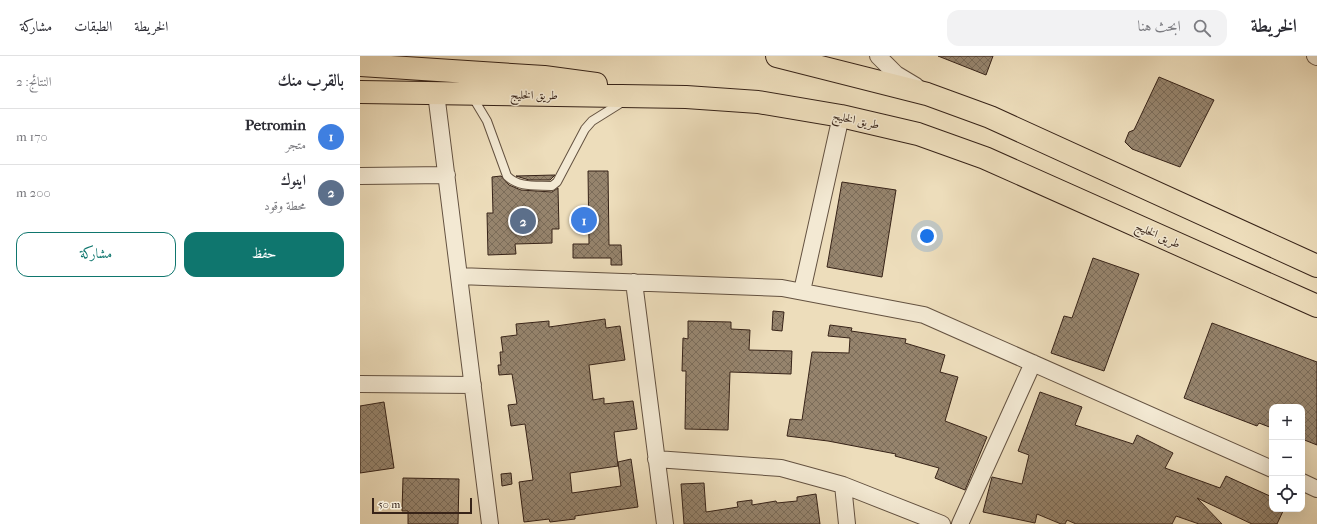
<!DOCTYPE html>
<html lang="ar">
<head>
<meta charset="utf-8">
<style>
	:root { --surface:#fff; --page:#f2f2f3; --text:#2b2b33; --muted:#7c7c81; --line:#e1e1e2; --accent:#0f766e }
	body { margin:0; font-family:"IM FELL French Canon",Amiri,serif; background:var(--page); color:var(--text); direction:rtl }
	.controls { position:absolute; right:12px; bottom:12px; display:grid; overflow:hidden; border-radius:8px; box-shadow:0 4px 16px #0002 }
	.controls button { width:36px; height:36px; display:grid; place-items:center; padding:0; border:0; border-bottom:1px solid var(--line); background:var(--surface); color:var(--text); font:20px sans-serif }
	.scale { position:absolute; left:12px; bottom:10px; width:100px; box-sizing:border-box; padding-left:4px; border:2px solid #372318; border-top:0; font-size:11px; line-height:14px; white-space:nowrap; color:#372318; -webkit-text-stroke:3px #f3e9d3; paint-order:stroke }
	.you { position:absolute; left:567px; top:180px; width:14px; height:14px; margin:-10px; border:3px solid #fff; border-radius:50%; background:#1a73e8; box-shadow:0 0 0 6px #1a73e833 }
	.badge { display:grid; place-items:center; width:26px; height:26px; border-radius:50%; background:var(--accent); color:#fff; font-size:13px; font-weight:700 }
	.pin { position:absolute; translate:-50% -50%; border:2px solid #fff; box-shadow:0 1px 4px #0006 }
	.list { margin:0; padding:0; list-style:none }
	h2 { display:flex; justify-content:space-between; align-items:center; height:52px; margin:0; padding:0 16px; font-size:17px }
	h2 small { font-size:13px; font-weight:400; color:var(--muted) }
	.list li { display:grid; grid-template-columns:26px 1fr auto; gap:12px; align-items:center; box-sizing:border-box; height:56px; padding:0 16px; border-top:1px solid var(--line) }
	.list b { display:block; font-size:15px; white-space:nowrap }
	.list p { margin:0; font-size:13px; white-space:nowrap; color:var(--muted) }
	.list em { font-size:13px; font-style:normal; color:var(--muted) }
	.actions { display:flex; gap:8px; padding:12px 16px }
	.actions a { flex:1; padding:9px 0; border:1px solid var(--accent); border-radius:12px; text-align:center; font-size:14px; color:var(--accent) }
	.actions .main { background:var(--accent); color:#fff }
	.icon { flex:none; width:22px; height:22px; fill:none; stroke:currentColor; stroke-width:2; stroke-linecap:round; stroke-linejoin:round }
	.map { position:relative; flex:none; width:957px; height:468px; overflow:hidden; direction:ltr }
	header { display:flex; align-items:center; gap:24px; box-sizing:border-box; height:56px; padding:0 20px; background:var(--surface); border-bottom:1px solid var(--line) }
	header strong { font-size:19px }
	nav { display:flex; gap:22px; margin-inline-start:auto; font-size:14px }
	.search { width:280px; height:36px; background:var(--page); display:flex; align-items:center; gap:10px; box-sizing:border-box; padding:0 14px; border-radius:12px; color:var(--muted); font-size:15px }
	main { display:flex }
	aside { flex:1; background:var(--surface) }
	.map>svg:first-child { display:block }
	.building { fill:url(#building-cross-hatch); stroke:#372318 }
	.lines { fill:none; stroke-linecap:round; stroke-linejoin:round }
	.lane-casing { stroke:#645241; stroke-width:10 }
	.street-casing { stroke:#645241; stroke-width:18 }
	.primary-casing { stroke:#372318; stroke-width:24 }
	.lane { stroke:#f3e9d3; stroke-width:8 }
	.street { stroke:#f3e9d3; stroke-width:16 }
	.primary { stroke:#edddbb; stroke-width:22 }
	.labels { text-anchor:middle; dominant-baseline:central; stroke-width:3; stroke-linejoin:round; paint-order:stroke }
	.street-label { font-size:12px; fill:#372318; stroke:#f3e9d3 }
</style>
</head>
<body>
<header>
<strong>الخريطة</strong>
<div class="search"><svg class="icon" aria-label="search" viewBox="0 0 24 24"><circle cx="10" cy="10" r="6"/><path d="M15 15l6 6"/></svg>ابحث هنا</div>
<nav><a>الخريطة</a><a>الطبقات</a><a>مشاركة</a></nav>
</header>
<main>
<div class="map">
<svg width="957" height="468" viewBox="0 0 957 468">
	<defs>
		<pattern id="building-cross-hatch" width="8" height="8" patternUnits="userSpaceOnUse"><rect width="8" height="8" fill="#96846d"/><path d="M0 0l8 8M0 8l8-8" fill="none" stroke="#7b6c59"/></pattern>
	</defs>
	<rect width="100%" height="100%" fill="#edddbb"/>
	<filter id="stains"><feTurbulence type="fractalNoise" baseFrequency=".005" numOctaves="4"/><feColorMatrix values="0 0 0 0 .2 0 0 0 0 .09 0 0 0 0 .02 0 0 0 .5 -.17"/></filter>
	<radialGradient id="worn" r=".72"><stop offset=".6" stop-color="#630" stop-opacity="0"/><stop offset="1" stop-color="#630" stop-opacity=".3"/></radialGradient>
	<path class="building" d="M578,0h55l-7,19z
		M799,21l55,23 -34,67 -48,-18 -7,-7 4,-10 5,-2z
		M228,115h20l1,74h12l1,20h-11v-7h-38v-14h16z
		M195,119l-5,5h-21l-13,-4z
		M141,120l8,9 12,5 31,2 6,-4 1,41h-7v14l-37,1 1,10 -28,1 -1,-42h6l-1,-36z
		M482,126l54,8 -14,87 -55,-10z
		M733,202l46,16 -35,97 -53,-18 13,-37 8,2z
		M413,255l11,1 -2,19 -10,-1z
		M245,263l1,9 14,-2 5,34 -36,5 4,35 11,-2v6l29,-3 4,28 -23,3 4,34 -48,7 2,20 49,-7 -3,-24 13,-3 7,48 -63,9v3l-25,3 -1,-3 -25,3 -5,-40 14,-2 -8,-56 -14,2 -3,-21 9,-1 -5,-30 -13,1 -1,-10h3l-1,-13h3l-2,-15 16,-2 -1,-11 33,-3v6z
		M328,265l43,1v7l19,1 -1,20 43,1 -1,23 -61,-2 -2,58 -43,-1 1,-58h-4l1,-33 5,1z
		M852,267l105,39v83l-15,-6v-32h-30v21l-13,-5 -2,3 -73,-28z
		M470,269l22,3 -1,3 55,8 -1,4 40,12 -5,17 18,5 -13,44 42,16 -22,53 -30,-12 4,-10 -44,-12 1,-2 -68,-13 -41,-5 3,-17 12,1 10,-68 37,1 1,-15 -22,-2z
		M680,336l42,15 -7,18 58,19 4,-9 36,18 -8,15 55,20 6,-12 46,21v12h12l-7,15h-25l-55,-26 25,26h-23l-23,-8 -4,8h-96l-9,-4 -2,4h-4l-24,-10 -2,9 -52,-11 9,-35 30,7 7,-29 -11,-4z
		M24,346l10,66 -34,5v-67z
		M151,417l1,11 -10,2 -1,-12z
		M43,422l56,1 -1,45h-50v-13h-6z
		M344,427l2,29 32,-5 -1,-5 15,-2v5l24,-4 1,2 20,-2v-4l19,-3 4,30h-136l-3,-40z"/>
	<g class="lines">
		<g class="lane-casing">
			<path id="lane" d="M112,40l15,25 20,55c12,12 29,9 45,10l5,-4 28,-53 7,-8 32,-20"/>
		</g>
		<g class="street-casing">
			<path id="street" d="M518,0l18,18 20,12
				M955,0l2,1
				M76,37l54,431
				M0,120l87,-1
				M99,220l323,12 142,27 348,154
				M274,226l31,242
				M442,235l39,-175
				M0,328l113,1
				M296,403l125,9 62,17 99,39
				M942,426l15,7
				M483,429l4,39
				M600,468l73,-161"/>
		</g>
		<g class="primary-casing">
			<path id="primary" d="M417,0l150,38 63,23 327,149
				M0,9l184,12 52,7
				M0,36l326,5 72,5 83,14 77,18 67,24 332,148"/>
		</g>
		<use href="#lane" class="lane"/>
		<use href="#street" class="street"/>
		<use href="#primary" class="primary"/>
	</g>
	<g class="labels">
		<g class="street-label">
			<text transform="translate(174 39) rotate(1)">طريق الخليج</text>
			<text transform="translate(496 64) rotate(12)">طريق الخليج</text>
			<text transform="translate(798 179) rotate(24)">طريق الخليج</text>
		</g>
	</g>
	<rect width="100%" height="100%" filter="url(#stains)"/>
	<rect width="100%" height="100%" fill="url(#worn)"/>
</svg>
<div class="controls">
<button>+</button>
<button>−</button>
<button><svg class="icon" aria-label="locate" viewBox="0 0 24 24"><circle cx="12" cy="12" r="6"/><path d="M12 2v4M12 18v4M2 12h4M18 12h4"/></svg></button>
</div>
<div class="scale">50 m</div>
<div class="you"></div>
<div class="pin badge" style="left:224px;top:164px;background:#3f7fe0">1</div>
<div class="pin badge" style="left:163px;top:165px;background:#5c6f8a">2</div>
</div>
<aside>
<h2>بالقرب منك<small>النتائج: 2</small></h2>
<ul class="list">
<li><span class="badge" style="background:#3f7fe0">1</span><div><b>Petromin</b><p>متجر</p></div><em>170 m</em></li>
<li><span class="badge" style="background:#5c6f8a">2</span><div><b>اينوك</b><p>محطة وقود</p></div><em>200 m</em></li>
</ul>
<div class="actions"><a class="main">حفظ</a><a>مشاركة</a></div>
</aside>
</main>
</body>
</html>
